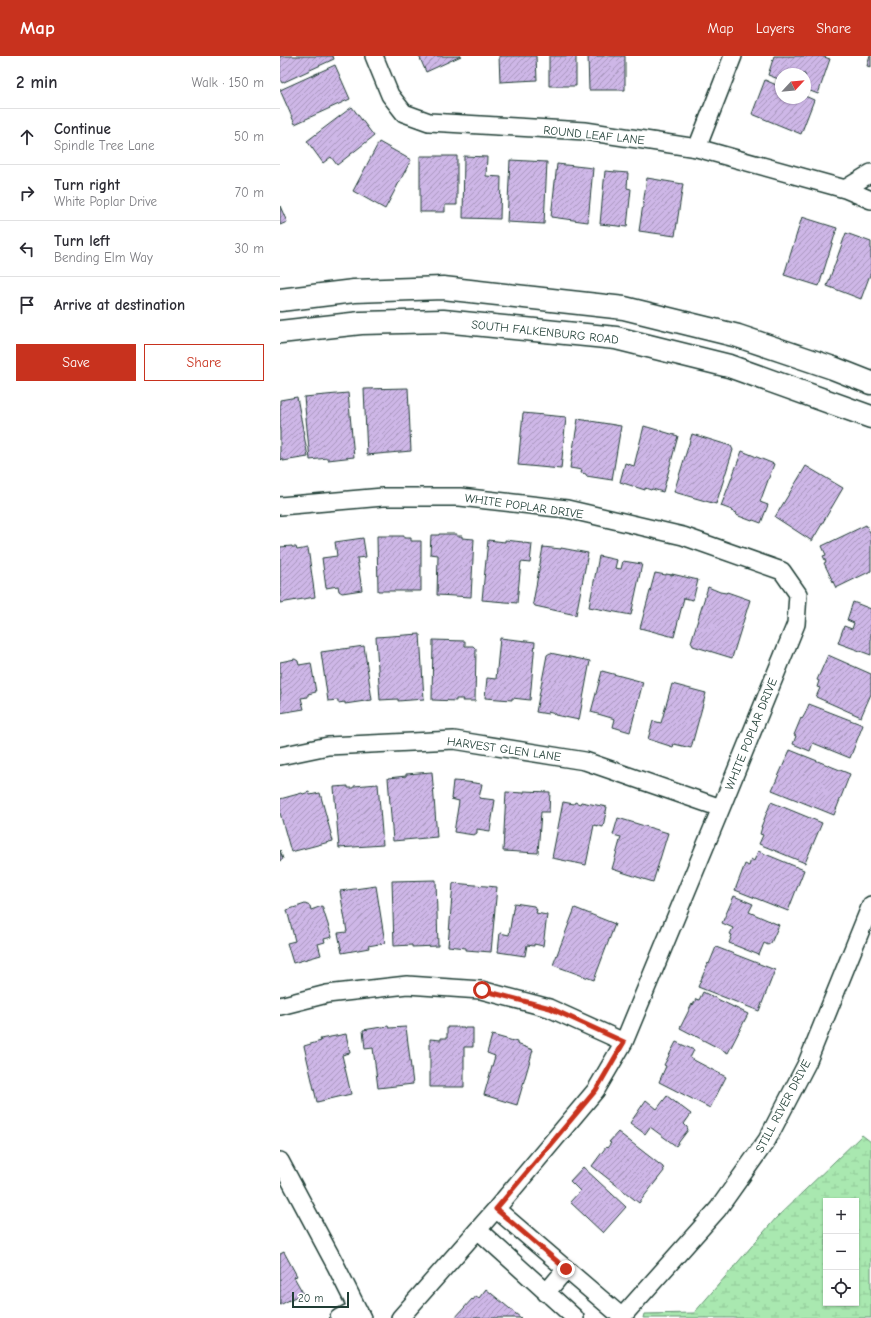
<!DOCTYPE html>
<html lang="en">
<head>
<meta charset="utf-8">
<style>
	:root { --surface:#fff; --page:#f7f7f7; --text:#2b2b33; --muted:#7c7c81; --line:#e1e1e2; --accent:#c8321e }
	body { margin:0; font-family:"Comic Neue",sans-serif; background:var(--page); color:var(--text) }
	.controls { position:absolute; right:12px; bottom:12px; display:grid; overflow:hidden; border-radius:0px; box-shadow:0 1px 3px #0004 }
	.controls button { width:36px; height:36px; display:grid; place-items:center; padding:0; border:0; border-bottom:1px solid var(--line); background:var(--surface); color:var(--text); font:20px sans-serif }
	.compass { position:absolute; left:495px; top:12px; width:36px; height:36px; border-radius:50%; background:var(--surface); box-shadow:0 1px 3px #0004; rotate:64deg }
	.scale { position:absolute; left:12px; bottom:10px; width:57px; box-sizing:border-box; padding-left:4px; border:2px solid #1f3d34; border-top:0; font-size:11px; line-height:14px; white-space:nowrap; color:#1f3d34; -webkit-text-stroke:3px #fff; paint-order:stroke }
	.stop { position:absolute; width:12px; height:12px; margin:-9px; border:3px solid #c8321e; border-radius:50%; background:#fff }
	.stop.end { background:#c8321e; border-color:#fff; box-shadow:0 1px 4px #0008 }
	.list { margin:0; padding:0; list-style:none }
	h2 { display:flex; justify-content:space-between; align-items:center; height:52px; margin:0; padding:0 16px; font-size:17px }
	h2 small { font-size:13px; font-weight:400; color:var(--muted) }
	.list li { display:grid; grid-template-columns:26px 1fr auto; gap:12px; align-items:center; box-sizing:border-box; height:56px; padding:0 16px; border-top:1px solid var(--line) }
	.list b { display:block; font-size:15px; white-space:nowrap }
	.list p { margin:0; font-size:13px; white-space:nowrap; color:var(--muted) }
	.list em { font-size:13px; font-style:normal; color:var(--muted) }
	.actions { display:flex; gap:8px; padding:12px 16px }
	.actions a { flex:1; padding:9px 0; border:1px solid var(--accent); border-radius:0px; text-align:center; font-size:14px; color:var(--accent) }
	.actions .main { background:var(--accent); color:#fff }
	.icon { flex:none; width:22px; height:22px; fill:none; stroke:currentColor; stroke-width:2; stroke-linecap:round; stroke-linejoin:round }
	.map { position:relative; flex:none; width:591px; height:1262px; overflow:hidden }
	header { display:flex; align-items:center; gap:24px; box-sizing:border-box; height:56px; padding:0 20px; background:var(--accent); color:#fff }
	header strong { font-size:19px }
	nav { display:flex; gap:22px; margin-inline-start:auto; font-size:14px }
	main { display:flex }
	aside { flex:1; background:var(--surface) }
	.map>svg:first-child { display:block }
	.wetland { fill:url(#wetland-marsh); stroke:#649272; fill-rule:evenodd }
	.building { fill:url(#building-hatch); stroke:#1f3d34 }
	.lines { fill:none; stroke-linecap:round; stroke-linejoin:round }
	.minor-casing { stroke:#1f3d34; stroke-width:20 }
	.tertiary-casing { stroke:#1f3d34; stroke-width:25 }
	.minor { stroke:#fff; stroke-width:17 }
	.tertiary { stroke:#fff; stroke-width:22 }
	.route { stroke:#c8321e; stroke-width:5 }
	.labels { text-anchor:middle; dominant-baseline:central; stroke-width:3; stroke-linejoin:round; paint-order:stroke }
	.street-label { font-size:12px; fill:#1f3d34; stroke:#fff }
</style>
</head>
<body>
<header>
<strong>Map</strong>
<nav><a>Map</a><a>Layers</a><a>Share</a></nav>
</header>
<main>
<aside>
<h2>2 min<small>Walk · 150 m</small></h2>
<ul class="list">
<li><svg class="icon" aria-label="ahead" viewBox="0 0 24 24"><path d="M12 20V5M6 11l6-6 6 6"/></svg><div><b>Continue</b><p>Spindle Tree Lane</p></div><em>50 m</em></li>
<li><svg class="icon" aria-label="right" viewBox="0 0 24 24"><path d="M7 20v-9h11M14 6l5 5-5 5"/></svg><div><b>Turn right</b><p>White Poplar Drive</p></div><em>70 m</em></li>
<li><svg class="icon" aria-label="left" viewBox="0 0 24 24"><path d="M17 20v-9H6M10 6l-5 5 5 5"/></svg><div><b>Turn left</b><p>Bending Elm Way</p></div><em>30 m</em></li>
<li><svg class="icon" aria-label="arrive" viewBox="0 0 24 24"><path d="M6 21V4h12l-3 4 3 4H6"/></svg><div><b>Arrive at destination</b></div></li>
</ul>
<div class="actions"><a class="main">Save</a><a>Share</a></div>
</aside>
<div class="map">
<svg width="591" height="1262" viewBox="0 0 591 1262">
	<defs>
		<pattern id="wetland-marsh" width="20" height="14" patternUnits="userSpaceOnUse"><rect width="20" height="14" fill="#a9e8b0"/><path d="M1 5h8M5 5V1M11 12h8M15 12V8" fill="none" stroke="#91c898"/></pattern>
		<pattern id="building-hatch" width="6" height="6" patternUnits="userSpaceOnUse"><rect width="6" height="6" fill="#ceb7e7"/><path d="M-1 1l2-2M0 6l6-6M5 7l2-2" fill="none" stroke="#a796bc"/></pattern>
	</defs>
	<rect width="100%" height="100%" fill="#fff"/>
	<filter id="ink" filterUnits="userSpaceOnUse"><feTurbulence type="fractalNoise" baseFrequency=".025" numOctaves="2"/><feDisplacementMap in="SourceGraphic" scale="8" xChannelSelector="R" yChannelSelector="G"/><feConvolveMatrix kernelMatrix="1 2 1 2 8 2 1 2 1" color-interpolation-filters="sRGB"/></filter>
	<g filter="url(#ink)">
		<path class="wetland" d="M582,1079l9,7v176h-228l1,-4 50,-1 82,-95zM546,1145h30v102h-30z"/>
		<path class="building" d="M0,0h53l1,3 -52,24 -2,-4z
			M139,0h42l-35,16z
			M219,0h37l1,24 -37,2z
			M269,0h27v30h-27z
			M308,0h37v34h-36z
			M494,0h47l9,3 -12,35 -13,-5v-15h-24v6l-13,-5z
			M590,0h1v11l-4,-1z
			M55,9l15,34 -55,25 -15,-34z
			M485,24l16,7v11h24v-2l9,4 -13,34 -49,-20z
			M72,51l22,29 -37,29 -6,-8 -8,6 -16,-22z
			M99,86l32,18 -26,49 -32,-18z
			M140,100h37v49h-12v7h-25z
			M184,100l23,1 -1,19 15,1 -1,42 -37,-1z
			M230,104l37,2 -3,62 -37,-2z
			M277,108l36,4 -5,54 -37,-5z
			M325,115l23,2 -1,15 4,1 -4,38 -27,-3z
			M367,122l36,6 -8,52 -36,-5z
			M0,150l7,16 -7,3z
			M522,161l35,11 -18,58 -35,-11z
			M566,177l25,9v30l-10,27 -34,-13z
			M128,332l3,63 -44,4 -3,-66z
			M68,337l6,64 -26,3v-2l-18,2 -6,-63z
			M17,341l11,60 -25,4v-2l-3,1v-60z
			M243,357l43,4 -5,52 -43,-4z
			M298,363l43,7 -9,54 -26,-4v-2l-5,-1 1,-3 -12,-2z
			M364,370l34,10 -15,56 -11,-3 -1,1 -6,-2v2l-25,-8 5,-19 9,3z
			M412,378l39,12 2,4 -17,54 -42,-12z
			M462,395l32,13 -14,38 8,3 -7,18 -8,-3 -1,1 -16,-6 1,-2 -6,-2 1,-1 -11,-4z
			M526,410l37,22 -31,53 -37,-24z
			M586,469l5,9v37l-35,17 -12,-25 2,-1 -3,-6 3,-1 -4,-9z
			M159,478h18l-1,2h6v2l12,1 -3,58 -34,-2 1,-40 -8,-1 1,-19h8z
			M97,480h27v2h7v3h10v50h-43z
			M83,482l3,19 -9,1 5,32 -20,3 -3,-2 -1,-5 -12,2 -4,-30 15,-2 -2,-14z
			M208,484l17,2v-2l18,2v1l9,1 -2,19 -9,-1 -4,41 -35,-3z
			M12,490v1h4l1,3 11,-2 7,49 -35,6v-56z
			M263,491l18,2v-1l27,5 -12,62 -41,-9 -2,-3z
			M319,500l18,4 -2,8 6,1 2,-8 19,3 -11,51 -42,-8z
			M375,517l11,2v-1l6,1v-1l26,6 -5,20 -9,-2 -10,39 -34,-9z
			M428,531l12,5 6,1 1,-1 23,8 -18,58 -39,-12 -2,-4z
			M573,546l18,7v46l-33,-12 6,-17 8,3 2,-6 -7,-3z
			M140,578l4,65 -26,2v-2l-18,1 -4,-63z
			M220,582l35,4 -5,58 -18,-2v2l-27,-2 2,-20 9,1z
			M153,584l32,1v5h8l3,3 -1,52h-13l1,-2h-7v2l-24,-1z
			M84,590l8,54 -27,4v-2l-7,1v-3l-10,1 -7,-49z
			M270,597l40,8 -11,59 -24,-5v-1l-7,-2v2l-12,-2 11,-57z
			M548,599l43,19v20l-10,23 -45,-20 4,-9 -3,-1 2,-6 -2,-1z
			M15,603l3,2 1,4 12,-2 5,29 -8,2v3l-7,1 3,11 -24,4v-19h1l-1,-6v-26z
			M322,615l41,11 -13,50 -17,-5 2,-8 -24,-7z
			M392,628l34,9 -15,55 -17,-4 -1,3 -25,-8 5,-18 8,2z
			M529,648l54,21 -13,33 -37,-15 -3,8 -17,-7 3,-8 -2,-1 7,-17 1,1 3,-5z
			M510,694l60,24 -16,41 -62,-25z
			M152,716l5,65 -44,4 -5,-63 18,-2v-2z
			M173,725l14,1 15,2 -3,14 16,2 -5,31 -13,-2v4l-3,2 -20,-3 5,-31 -8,-2z
			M98,728l5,61 -44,3 -5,-61 14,-1v2h6v-2z
			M244,735l26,1 -1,20h-8l-3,41 -35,-2 3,-59 18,1z
			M29,736l1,3 10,-2 13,48 -42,11 -11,-39v-14l22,-6 1,1z
			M283,746l11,2 1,-2 5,2 1,-2 26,5 -4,20 -9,-2 -8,40 -34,-7z
			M491,746l51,21 -17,40 -46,-19 4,-9 -3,-1 2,-7h-1z
			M338,762l50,15 -15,49 -41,-13 9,-32 -8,-2z
			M0,794l3,9 -3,2z
			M478,795l46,19 -16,41 -53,-21 10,-26 4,2 2,-7 3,2z
			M156,824l2,66 -26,1v-2l-18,1 -2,-65z
			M173,827l44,4 -6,65 -25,-2v-2l-18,-2z
			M96,830l9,57 -17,3 1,2 -27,5 -4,-20 9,-1 -7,-41z
			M454,840l19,8 -4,8 30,13 -8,18 -3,2 -4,-2 -5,12 -30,-12 3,-8 -2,-1 3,-6 -11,-5z
			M234,847l20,3 3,4 -1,3 11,2 -4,31 -9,-2v2l-7,-1 -2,11 -27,-4 2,-19 9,2z
			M25,848l5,2 1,4 11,-4 10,31 -8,2 1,3 -7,2 3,11 -28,8 -6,-20 8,-2 -8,-31z
			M295,852l40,16 -21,56 -41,-15z
			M436,891l59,23 -16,41 -61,-24 10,-24 1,1z
			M423,936l45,22 -20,39 -48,-25 12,-24 1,1 3,-6 3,1z
			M108,970l1,2 17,-1 7,57 -35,4 -5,-40 -8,1 -2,-19z
			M167,971h17v1h9v19h-9v40h-34v-48l11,1v-2h6z
			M66,978l4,19 -8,2 9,39 -34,8 -13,-56 17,-5 -1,-2z
			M212,979l25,7v2l16,6 -16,55 -33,-10 11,-39 -8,-3z
			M396,986l18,8 -4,8 36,19 -16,31 -51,-26 7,-16 -2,-1z
			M387,1040l24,18 -7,10 3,3 1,3 -12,16 -26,-19 -5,7 -15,-11 16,-23 11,9z
			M338,1076l45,35 1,4 -25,32 -47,-37 14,-19 1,1 4,-5 -2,-1z
			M303,1111l43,40 -23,26 -33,-31 10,-11 -10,-10z
			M4,1196l13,24 -3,1 9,16 -23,12v-51z
			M206,1233l35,29h-66l17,-19 1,1 3,-4 3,2z"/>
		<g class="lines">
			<g class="minor-casing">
				<path id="minor" d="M94,0l16,39 14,18 25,9 156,9 112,17 148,41 26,11
					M417,92l36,-92
					M565,133l26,-16
					M0,450l103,-9h77l107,12 116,27 99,35 16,23 -2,30 -75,184 -97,234 -28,48 -100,119 -96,109
					M0,700l48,-10 126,-6 131,21 136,47
					M0,950l47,-12 80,-9 74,5 68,18 75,34
					M0,1105l56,105 26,52
					M216,1153l126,108
					M198,1174l97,88
					M266,1237l20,-24
					M59,1262l18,-9
					M341,1262l97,-109 49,-69 40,-77 64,-158"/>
			</g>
			<g class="tertiary-casing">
				<path id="tertiary" d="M0,244l74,-9 89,-3 181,20 114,28 95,32 38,15
					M0,276l81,-9 82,-2 173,17 113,28 142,51"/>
			</g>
			<use href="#minor" class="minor"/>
			<use href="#tertiary" class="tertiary"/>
		</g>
	</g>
	<g class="lines" filter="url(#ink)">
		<path class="route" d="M202,934l68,18 74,34 -28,48 -100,119 70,60"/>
	</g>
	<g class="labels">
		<g class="street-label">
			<text transform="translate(314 79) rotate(6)">ROUND LEAF LANE</text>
			<text transform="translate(265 276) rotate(6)">SOUTH FALKENBURG ROAD</text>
			<text transform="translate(244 450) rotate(8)">WHITE POPLAR DRIVE</text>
			<text transform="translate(471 678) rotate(-68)">WHITE POPLAR DRIVE</text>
			<text transform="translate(224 693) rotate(8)">HARVEST GLEN LANE</text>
			<text transform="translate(503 1050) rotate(-62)">STILL RIVER DRIVE</text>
		</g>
	</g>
</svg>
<div class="controls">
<button>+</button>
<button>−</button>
<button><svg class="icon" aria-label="locate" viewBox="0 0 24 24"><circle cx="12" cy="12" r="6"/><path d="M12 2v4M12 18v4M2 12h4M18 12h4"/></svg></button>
</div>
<svg class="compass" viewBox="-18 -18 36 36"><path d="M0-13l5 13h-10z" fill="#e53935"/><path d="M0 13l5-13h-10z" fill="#7c7c81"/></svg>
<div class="scale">20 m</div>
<div class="stop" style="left:202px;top:934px"></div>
<div class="stop end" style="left:286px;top:1213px"></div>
</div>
</main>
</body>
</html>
